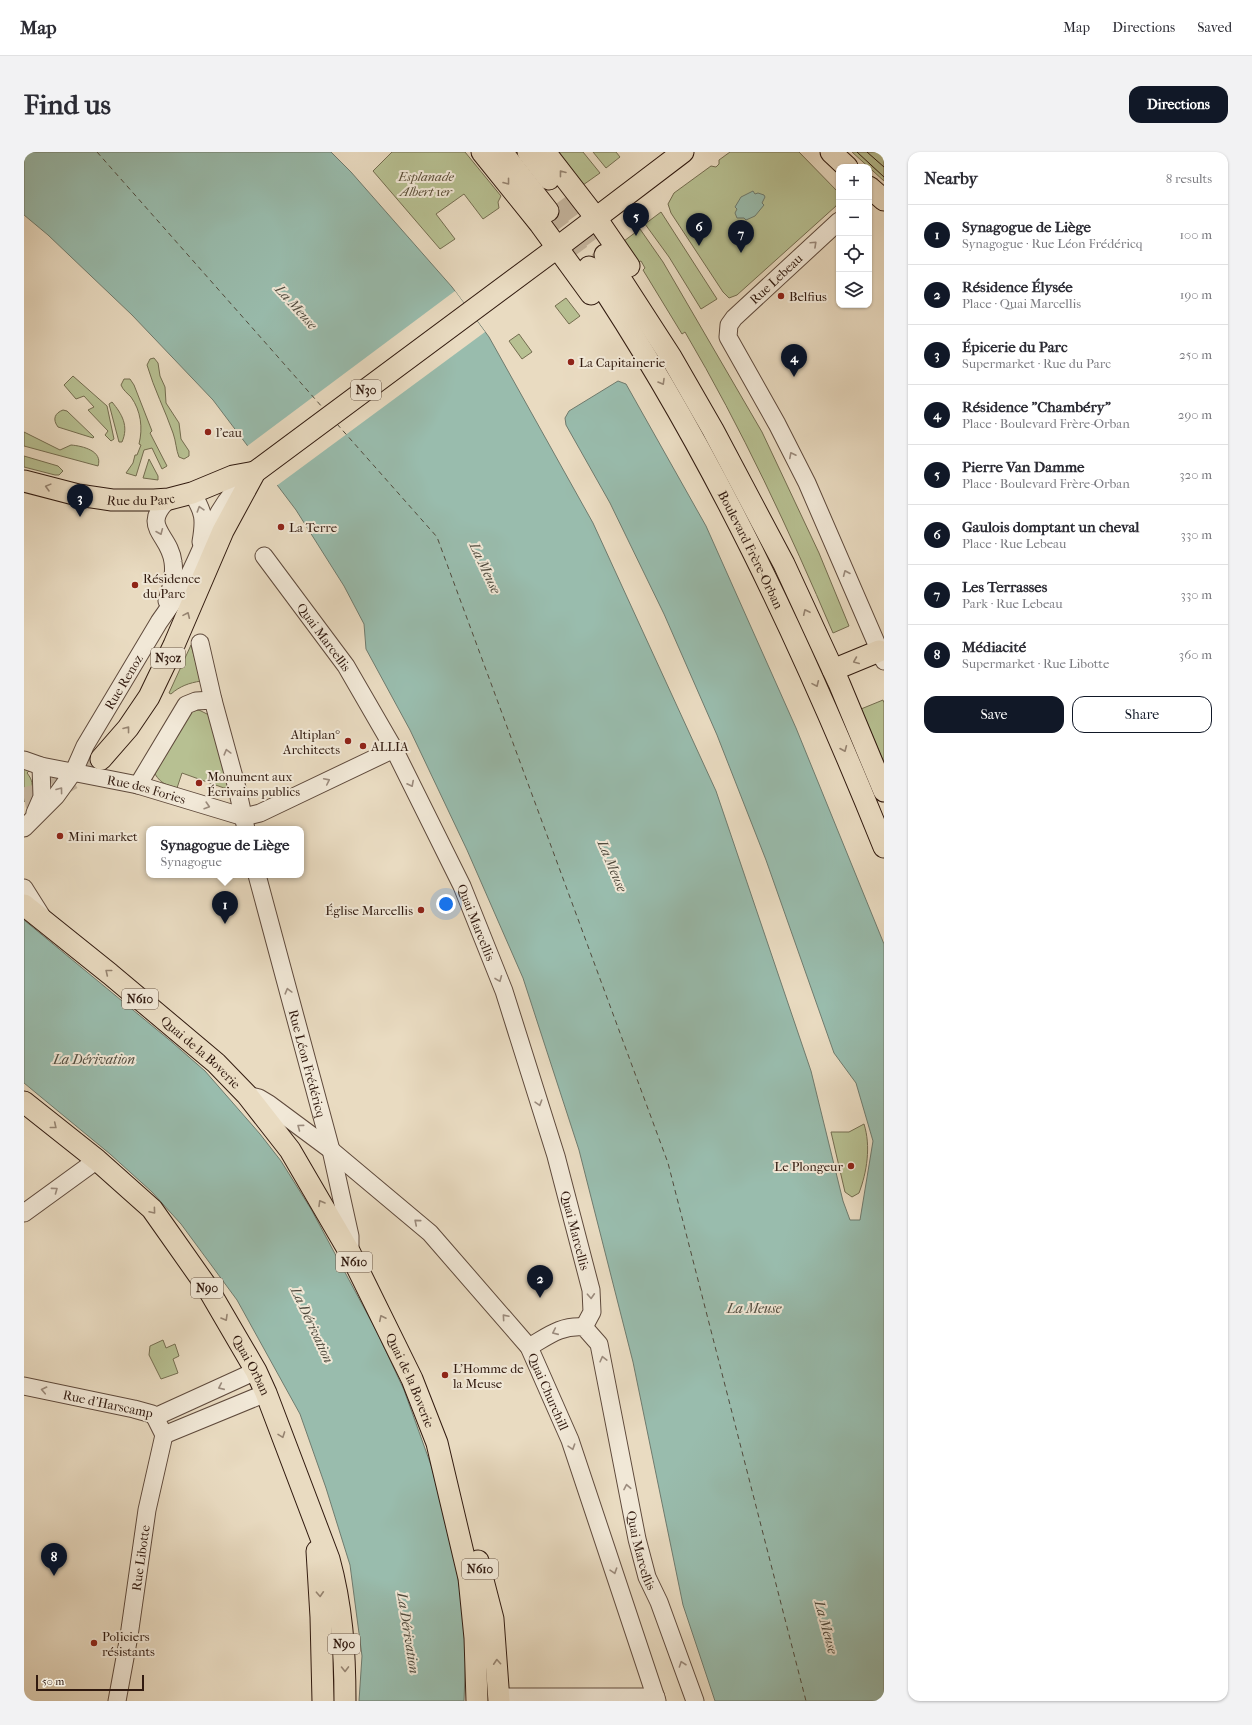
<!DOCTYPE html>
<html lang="en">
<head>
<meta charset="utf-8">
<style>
	:root { --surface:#fff; --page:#f2f2f3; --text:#2b2b33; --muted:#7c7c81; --line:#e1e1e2; --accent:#111827 }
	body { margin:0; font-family:"IM FELL French Canon",serif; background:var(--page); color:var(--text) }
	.controls { position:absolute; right:12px; top:12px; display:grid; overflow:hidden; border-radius:8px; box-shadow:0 1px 3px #0004 }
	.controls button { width:36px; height:36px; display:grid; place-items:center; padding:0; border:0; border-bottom:1px solid var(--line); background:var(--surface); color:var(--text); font:20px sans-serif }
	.scale { position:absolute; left:12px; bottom:10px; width:108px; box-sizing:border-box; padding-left:4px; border:2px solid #311a0f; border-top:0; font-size:11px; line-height:14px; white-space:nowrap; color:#311a0f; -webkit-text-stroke:3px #f1e8d7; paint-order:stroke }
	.you { position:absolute; left:422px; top:752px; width:14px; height:14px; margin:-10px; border:3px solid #fff; border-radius:50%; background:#1a73e8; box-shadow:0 0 0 6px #1a73e833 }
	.badge { display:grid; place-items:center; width:26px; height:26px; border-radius:50%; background:var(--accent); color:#fff; font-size:13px; font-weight:700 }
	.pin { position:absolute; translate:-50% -33px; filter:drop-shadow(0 1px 2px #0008) }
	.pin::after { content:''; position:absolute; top:21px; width:14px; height:12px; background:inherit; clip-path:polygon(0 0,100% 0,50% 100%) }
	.popup { position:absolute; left:122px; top:674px; width:158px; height:52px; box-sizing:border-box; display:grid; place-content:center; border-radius:8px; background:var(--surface); filter:drop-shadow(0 1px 3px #0005); font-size:13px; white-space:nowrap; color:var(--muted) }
	.popup b { font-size:15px; color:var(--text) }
	.popup::after { content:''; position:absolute; left:50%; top:100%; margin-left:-8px; border:8px solid transparent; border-top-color:var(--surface) }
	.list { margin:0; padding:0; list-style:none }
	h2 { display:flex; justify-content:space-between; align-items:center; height:52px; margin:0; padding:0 16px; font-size:17px }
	h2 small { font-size:13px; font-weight:400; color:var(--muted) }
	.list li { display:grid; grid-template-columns:26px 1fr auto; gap:12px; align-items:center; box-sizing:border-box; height:60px; padding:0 16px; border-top:1px solid var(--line) }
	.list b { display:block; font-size:15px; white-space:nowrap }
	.list p { margin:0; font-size:13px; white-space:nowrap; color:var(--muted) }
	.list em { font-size:13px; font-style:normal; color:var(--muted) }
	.actions { display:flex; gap:8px; padding:12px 16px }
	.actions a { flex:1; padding:9px 0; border:1px solid var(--accent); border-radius:12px; text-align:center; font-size:14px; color:var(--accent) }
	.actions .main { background:var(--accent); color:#fff }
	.icon { flex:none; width:22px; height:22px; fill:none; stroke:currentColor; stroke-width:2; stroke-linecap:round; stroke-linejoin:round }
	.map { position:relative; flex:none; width:860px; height:1549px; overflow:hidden; border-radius:12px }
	header { display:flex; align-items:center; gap:24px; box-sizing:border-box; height:56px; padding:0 20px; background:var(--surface); border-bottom:1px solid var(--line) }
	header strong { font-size:19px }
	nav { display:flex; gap:22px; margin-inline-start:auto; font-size:14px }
	.intro { display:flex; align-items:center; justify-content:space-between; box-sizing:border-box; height:96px; padding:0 24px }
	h1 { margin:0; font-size:28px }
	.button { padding:10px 18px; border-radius:12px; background:var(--accent); color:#fff; font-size:14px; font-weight:700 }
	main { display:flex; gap:24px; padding:0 24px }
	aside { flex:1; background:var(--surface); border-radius:12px; box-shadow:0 1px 3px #0004 }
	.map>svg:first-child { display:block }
	.green { fill:#b7c092; stroke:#746d50 }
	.water { fill:#99bcad; stroke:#6f7b6e }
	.pier { fill:#e9dbc1 }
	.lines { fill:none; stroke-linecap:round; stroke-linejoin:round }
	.ferry { stroke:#504b3e; stroke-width:1; stroke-dasharray:5 4; stroke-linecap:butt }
	.major-tunnel { stroke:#c4b49d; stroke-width:21; stroke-dasharray:21 10; stroke-linecap:butt }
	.minor-casing { stroke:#5f4a3c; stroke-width:19 }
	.major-casing { stroke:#311a0f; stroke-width:23 }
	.minor { stroke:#f1e8d7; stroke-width:17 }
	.major { stroke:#e9dbc1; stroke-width:21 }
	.tram { stroke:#311a0f; stroke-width:1 }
	.oneway { stroke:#968471 }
	.oneway2 { stroke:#9b8b7d }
	.poi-dot { fill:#8f2418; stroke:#f1e8d7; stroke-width:1.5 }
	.labels { text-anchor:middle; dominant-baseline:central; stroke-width:4; stroke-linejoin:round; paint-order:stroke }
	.shield { fill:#f1e8d7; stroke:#6b584b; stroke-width:1 }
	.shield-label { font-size:12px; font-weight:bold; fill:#311a0f }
	.park-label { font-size:13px; font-style:italic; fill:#594c36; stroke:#f1e8d7 }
	.street-label { font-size:13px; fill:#311a0f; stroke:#f1e8d7 }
	.poi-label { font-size:13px; fill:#311a0f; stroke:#f1e8d7; text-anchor:start }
	.water-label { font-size:14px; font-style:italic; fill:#504b3e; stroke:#f1e8d7 }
</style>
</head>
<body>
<header>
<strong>Map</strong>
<nav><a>Map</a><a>Directions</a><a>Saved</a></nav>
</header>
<div class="intro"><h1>Find us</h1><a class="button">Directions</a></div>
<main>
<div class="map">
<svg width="860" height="1549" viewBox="0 0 860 1549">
	<rect width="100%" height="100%" fill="#e9dbc1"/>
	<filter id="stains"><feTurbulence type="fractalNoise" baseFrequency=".005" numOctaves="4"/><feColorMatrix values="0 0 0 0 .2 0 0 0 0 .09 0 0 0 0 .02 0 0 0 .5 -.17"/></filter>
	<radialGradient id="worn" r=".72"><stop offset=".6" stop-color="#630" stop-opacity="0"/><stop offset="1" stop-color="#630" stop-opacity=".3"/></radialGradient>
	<path class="green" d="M368,0h73l36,44 -3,6 1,6 -16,11 -19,-25 -28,20 19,25 -15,10 -67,-78z
		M533,0h26l17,21 -17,12z
		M569,0h23l4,5 -14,11z
		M706,0h69l40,41v7l-3,6 -99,89 -8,3 -6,-6 -52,-79 -3,-9 6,-11 37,-27 5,1 3,-3v-4z
		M828,0h32v29z
		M637,60l56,87 -16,10 -32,-52 -24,-33z
		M616,77l23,33 99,170 57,121 30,73 -16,7c-44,-103 -91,-204 -148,-301l-3,2 -39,-64 2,-2 -4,-7 -3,1 -14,-21z
		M542,146l14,18 -11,8 -14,-18z
		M495,182l13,18 -10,7 -13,-18z
		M130,206l4,5 2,13 5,11 1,16 13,20 2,16 8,12v5l-5,3 -5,-2c-3,-7 -3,-16 -6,-24 -8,-23 -19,-44 -26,-68l3,-6z
		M49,224l34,30 7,33 -3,2 -6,-6 3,-4 -20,-21 6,-3 -10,-11 -8,3 -12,-14z
		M100,227h6l4,6 18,46 -2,2 17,33 -5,3 -10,-21 -8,2 -8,26 -10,-3 7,-10 2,-8h2l4,-10 -2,-1c4,-16 2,-33 -8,-47 -4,-4 -8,-7 -10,-12z
		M88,250c10,12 17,24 10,40h-3l-10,-38z
		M39,258l4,1 27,26 -1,1 -35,-11c-6,-8 -3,-14 5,-17z
		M0,280l36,18 11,-5c12,1 32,6 27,21l-74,-20z
		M0,304l34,10 5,5 -4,4h-4l-31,-8z
		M125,307l9,17v4l-15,-2z
		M167,493l10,36c-12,2 -21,5 -30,13l-2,-1z
		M859,548l1,3v60l-23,-54z
		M175,558l10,5 19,72 -4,1 -42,-15 -5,15c-10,-3 -16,-4 -22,-14l2,-6 31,-52 5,-5z
		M0,615l6,3 -3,3c9,11 5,19 -3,29z
		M840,972c7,22 3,48 -5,69l-7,4 -7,-5 -14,-60h18z
		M139,1188l3,8 9,-4 4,12 -6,3 5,14 -17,6 -12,-24 1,-9z"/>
	<path class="water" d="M0,0h307l20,20 101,115 37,50 104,186 123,268 95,280 32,130 7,19h10l13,-79 -17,-58 -22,-30 -68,-193 -49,-125 -53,-121 -54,-111 -44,-78 -1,-7 4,-7 49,-30 8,3 80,142 90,202 88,216v757h-169l-32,-96 -50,-243 -54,-212 -56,-172 -56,-128 -57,-120 -44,-81 -2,-25 -20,-38 -48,-76 -83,-110 -81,-85 -84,-80 -24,-20z
		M729,39l2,3 3,-1 6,2 1,2 -3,6 2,2 -9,11 -9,4 -2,-2h-7l-2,-5 2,-4 -2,-2 6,-10z
		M0,768l149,123 32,28 55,63 21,27 30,48 66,123 27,58 28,78 23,92 7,43 4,42 -2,56h-105l3,-45 -12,-91 -24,-77 -26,-74 -63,-114 -56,-76 -29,-32 -42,-38 -86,-71z"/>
	<path class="pier" d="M431,139l30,41 -210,155 -29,-40z"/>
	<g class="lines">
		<path class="ferry" d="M73,0l226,256
			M313,272l100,113 231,626 138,538"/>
		<path class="major-tunnel" d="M540,46l41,57
			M524,59l41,56
			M0,646c30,-6 54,-21 77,-39"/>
		<g class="minor-casing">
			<g id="minor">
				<path d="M815,69l-105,97 -5,7 -1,12 49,87 30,59 77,178"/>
				<path d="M168,341c12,19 13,26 9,49"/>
				<path id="s1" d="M240,404l82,110 48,83 68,137 42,105 52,165 35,134 1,22 -8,15"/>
				<path d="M143,449c4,-13 8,-26 6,-39 -3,-28 -34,-35 -4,-63"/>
				<path d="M176,491l13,57"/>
				<path id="s2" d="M0,608l17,6 97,19 106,32 16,-4 134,-64"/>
				<path d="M114,633l48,-80 10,-4 17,-1 24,88 9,41"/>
				<path d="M11,661l7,-16 -1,-31"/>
				<path id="s3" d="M0,676l32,-32 18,-25 11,-25 74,-124c9,-13 18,-25 26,-39 19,-35 30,-78 62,-105"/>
				<path id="s4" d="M233,723l74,275 19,86v17"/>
				<path d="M0,736l17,27"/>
				<path id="s5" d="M223,943l12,3 10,6 62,46 99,83 99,114 41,93 87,261"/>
				<path d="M0,1061l73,-53"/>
				<path id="s6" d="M505,1195c19,-11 32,-22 55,-20l15,17 38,195 10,38 12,25 36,99"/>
				<path d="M0,1234l110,23 18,5 3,3 101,-46"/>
				<path d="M140,1283l102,-42"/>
				<path d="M475,1545h157"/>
				<path id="s7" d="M93,1549l12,-65 18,-126 17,-75 -9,-18"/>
			</g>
		</g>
		<g class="major-casing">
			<g id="major">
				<path d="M458,0l58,72 51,70"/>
				<path d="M478,0l46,59"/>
				<path d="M504,0l21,27"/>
				<path d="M521,0l51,66 33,48"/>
				<path d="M807,0l16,15"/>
				<path d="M845,35l15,13"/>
				<path d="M581,103l66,102 42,73 71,134 55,119 45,108"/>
				<path id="s8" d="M565,115c122,182 213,377 295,580"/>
				<path id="s9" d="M0,329l54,14 34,5h42l15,-1 23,-6 41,-17 22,-4"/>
				<path d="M809,518l46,-19"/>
				<path d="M77,607l27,-31 21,-31 25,-52 49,-114 32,-59 303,-225 125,-95"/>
				<path id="s10" d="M0,753l86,69 106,89 31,32 43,55 60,103 62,126 25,64 32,135 6,60 2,63"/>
				<path id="s11" d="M0,950l73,58 55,49 55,78 49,84 10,22 63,166c13,47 16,93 16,142"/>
				<path d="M293,1399l4,66 2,84"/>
				<path d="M454,1409l15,58 6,82"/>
			</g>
		</g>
		<use href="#minor" class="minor"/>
		<use href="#major" class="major"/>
		<path class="tram" d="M833,0l27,25
			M843,0l17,15"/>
	</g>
	<defs><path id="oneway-chevron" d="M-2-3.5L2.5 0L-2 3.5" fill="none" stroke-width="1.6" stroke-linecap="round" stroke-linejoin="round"/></defs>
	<g class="oneway">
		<use href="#oneway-chevron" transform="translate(538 21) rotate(-128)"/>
		<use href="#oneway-chevron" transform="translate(483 30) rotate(52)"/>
		<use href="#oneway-chevron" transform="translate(638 230) rotate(60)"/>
		<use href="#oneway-chevron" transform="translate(24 335) rotate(-165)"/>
		<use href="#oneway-chevron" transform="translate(782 460) rotate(-115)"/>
		<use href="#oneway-chevron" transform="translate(163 463) rotate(-66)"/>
		<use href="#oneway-chevron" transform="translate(832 509) rotate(157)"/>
		<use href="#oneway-chevron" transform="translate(792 532) rotate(66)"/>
		<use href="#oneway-chevron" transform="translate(103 577) rotate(-52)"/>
		<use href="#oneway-chevron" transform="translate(820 597) rotate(67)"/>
		<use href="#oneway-chevron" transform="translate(84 820) rotate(-141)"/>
		<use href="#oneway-chevron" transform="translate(30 974) rotate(39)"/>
		<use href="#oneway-chevron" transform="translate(297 1051) rotate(-120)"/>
		<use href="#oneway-chevron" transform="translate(129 1059) rotate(50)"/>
		<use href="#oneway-chevron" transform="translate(201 1166) rotate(60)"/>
		<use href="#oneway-chevron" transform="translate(358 1166) rotate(-116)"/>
		<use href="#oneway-chevron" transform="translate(258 1283) rotate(70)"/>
		<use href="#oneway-chevron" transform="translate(296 1442) rotate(87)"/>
		<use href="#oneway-chevron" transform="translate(473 1510) rotate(-94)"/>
		<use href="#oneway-chevron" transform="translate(321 1517) rotate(89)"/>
	</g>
	<g class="oneway2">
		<use href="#oneway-chevron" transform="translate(790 92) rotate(-43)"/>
		<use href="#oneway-chevron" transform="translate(768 303) rotate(-117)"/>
		<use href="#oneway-chevron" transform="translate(176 357) rotate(-107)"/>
		<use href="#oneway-chevron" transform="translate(136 380) rotate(67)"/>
		<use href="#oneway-chevron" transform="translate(822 421) rotate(-113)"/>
		<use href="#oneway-chevron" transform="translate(203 600) rotate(-105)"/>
		<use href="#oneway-chevron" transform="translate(303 629) rotate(-26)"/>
		<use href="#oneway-chevron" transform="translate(387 632) rotate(63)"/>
		<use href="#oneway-chevron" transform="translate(36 638) rotate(-53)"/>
		<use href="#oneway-chevron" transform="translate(183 654) rotate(17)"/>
		<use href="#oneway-chevron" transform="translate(475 827) rotate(68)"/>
		<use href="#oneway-chevron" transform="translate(264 839) rotate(-105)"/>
		<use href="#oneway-chevron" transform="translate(515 951) rotate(73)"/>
		<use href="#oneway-chevron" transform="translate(276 975) rotate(-143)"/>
		<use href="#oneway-chevron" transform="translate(31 1038) rotate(-36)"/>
		<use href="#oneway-chevron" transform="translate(393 1070) rotate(-140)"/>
		<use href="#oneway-chevron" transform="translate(567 1144) rotate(87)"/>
		<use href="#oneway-chevron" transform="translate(481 1165) rotate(-131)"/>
		<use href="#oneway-chevron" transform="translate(531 1180) rotate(156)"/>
		<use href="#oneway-chevron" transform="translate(579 1207) rotate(-104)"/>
		<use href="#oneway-chevron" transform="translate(197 1235) rotate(156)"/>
		<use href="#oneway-chevron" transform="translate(20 1238) rotate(-168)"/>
		<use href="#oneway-chevron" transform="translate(548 1295) rotate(72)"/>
		<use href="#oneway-chevron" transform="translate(603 1335) rotate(-101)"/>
		<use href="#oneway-chevron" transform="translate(590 1419) rotate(72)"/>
		<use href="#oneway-chevron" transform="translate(658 1512) rotate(-109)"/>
	</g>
	<g class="poi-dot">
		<circle cx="757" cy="144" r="4"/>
		<circle cx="547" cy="210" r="4"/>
		<circle cx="184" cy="280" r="4"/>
		<circle cx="257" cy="375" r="4"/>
		<circle cx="111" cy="433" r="4"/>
		<circle cx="324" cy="589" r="4"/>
		<circle cx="339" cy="594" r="4"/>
		<circle cx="175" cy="631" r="4"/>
		<circle cx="36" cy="684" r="4"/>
		<circle cx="397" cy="758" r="4"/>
		<circle cx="827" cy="1014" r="4"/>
		<circle cx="421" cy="1223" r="4"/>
		<circle cx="70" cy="1491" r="4"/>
	</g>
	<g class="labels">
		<g class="shield">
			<rect x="327" y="228" width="30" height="20" rx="3"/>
			<rect x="127" y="496" width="34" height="20" rx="3"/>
			<rect x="98" y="837" width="36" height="20" rx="3"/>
			<rect x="312" y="1100" width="36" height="20" rx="3"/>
			<rect x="167" y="1126" width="32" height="20" rx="3"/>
			<rect x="438" y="1407" width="36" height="20" rx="3"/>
			<rect x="304" y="1482" width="32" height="20" rx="3"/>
		</g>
		<g class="shield-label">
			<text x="342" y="238">N30</text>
			<text x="144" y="506">N30z</text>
			<text x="116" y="847">N610</text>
			<text x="330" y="1110">N610</text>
			<text x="183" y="1136">N90</text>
			<text x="456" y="1417">N610</text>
			<text x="320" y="1492">N90</text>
		</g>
		<g class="park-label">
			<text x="402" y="24">Esplanade<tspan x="402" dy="15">Albert 1er</tspan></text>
		</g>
		<g class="street-label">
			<text transform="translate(752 127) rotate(-43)">Rue Lebeau</text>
			<text stroke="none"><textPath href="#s9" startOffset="119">Rue du Parc</textPath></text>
			<text stroke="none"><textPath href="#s8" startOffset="326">Boulevard Frère-Orban</textPath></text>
			<text stroke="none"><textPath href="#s1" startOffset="101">Quai Marcellis</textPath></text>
			<text stroke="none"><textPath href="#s3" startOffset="178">Rue Renoz</textPath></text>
			<text stroke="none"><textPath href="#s2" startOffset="126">Rue des Fories</textPath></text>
			<text stroke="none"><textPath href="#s1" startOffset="425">Quai Marcellis</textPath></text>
			<text stroke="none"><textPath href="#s10" startOffset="230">Quai de la Boverie</textPath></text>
			<text stroke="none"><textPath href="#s4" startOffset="195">Rue Léon Frédéricq</textPath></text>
			<text stroke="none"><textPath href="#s1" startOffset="749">Quai Marcellis</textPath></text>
			<text stroke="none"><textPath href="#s11" startOffset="352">Quai Orban</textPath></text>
			<text stroke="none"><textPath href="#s10" startOffset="623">Quai de la Boverie</textPath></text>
			<text stroke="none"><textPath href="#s5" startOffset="430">Quai Churchill</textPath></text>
			<text transform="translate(84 1252) rotate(12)">Rue d'Harscamp</text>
			<text stroke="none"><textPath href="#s6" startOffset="293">Quai Marcellis</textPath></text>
			<text stroke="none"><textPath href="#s7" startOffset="145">Rue Libotte</textPath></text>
		</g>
		<g class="poi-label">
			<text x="765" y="144">Belfius</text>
			<text x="555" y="210">La Capitainerie</text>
			<text x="192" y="280">l'eau</text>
			<text x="265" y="375">La Terre</text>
			<text x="119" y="426">Résidence<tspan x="119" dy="15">du Parc</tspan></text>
			<text x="316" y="582" text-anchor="end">Altiplan°<tspan x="316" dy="15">Architects</tspan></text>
			<text x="347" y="594">ALLIA</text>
			<text x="183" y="624">Monument aux<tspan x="183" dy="15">Écrivains publics</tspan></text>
			<text x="44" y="684">Mini market</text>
			<text x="389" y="758" text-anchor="end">Église Marcellis</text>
			<text x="819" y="1014" text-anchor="end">Le Plongeur</text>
			<text x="429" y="1216">L’Homme de<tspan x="429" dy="15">la Meuse</tspan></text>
			<text x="78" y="1484">Policiers<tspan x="78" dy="15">résistants</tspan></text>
		</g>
		<g class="water-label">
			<text transform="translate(272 155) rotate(48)">La Meuse</text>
			<text transform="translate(461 416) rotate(65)">La Meuse</text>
			<text transform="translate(588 714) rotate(67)">La Meuse</text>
			<text x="70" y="907">La Dérivation</text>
			<text x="730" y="1156">La Meuse</text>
			<text transform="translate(288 1173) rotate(65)">La Dérivation</text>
			<text transform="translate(802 1475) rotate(75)">La Meuse</text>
			<text transform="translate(384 1481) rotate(81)">La Dérivation</text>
		</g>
	</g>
	<rect width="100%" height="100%" filter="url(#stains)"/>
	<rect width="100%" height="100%" fill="url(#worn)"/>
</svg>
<div class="controls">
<button>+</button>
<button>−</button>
<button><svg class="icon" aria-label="locate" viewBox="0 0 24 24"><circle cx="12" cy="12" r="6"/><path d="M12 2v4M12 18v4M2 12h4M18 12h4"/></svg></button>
<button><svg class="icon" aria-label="layers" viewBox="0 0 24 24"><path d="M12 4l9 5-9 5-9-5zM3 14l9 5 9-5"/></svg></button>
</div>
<div class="scale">50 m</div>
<div class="you"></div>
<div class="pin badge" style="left:201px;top:772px">1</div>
<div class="popup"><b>Synagogue de Liège</b>Synagogue</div>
<div class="pin badge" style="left:516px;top:1146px">2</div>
<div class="pin badge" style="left:56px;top:365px">3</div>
<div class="pin badge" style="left:770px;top:225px">4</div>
<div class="pin badge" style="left:612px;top:84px">5</div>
<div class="pin badge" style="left:675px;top:94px">6</div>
<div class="pin badge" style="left:717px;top:101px">7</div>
<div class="pin badge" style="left:30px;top:1424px">8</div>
</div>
<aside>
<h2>Nearby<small>8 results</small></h2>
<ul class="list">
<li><span class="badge">1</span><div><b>Synagogue de Liège</b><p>Synagogue · Rue Léon Frédéricq</p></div><em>100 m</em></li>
<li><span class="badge">2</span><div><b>Résidence Élysée</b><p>Place · Quai Marcellis</p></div><em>190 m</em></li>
<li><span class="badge">3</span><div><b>Épicerie du Parc</b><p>Supermarket · Rue du Parc</p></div><em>250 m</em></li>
<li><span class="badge">4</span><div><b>Résidence &quot;Chambéry&quot;</b><p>Place · Boulevard Frère-Orban</p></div><em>290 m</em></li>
<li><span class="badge">5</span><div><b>Pierre Van Damme</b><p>Place · Boulevard Frère-Orban</p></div><em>320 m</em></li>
<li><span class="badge">6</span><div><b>Gaulois domptant un cheval</b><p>Place · Rue Lebeau</p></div><em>330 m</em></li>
<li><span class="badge">7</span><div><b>Les Terrasses</b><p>Park · Rue Lebeau</p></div><em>330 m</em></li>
<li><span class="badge">8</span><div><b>Médiacité</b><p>Supermarket · Rue Libotte</p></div><em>360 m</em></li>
</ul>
<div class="actions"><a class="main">Save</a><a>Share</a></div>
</aside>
</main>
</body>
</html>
